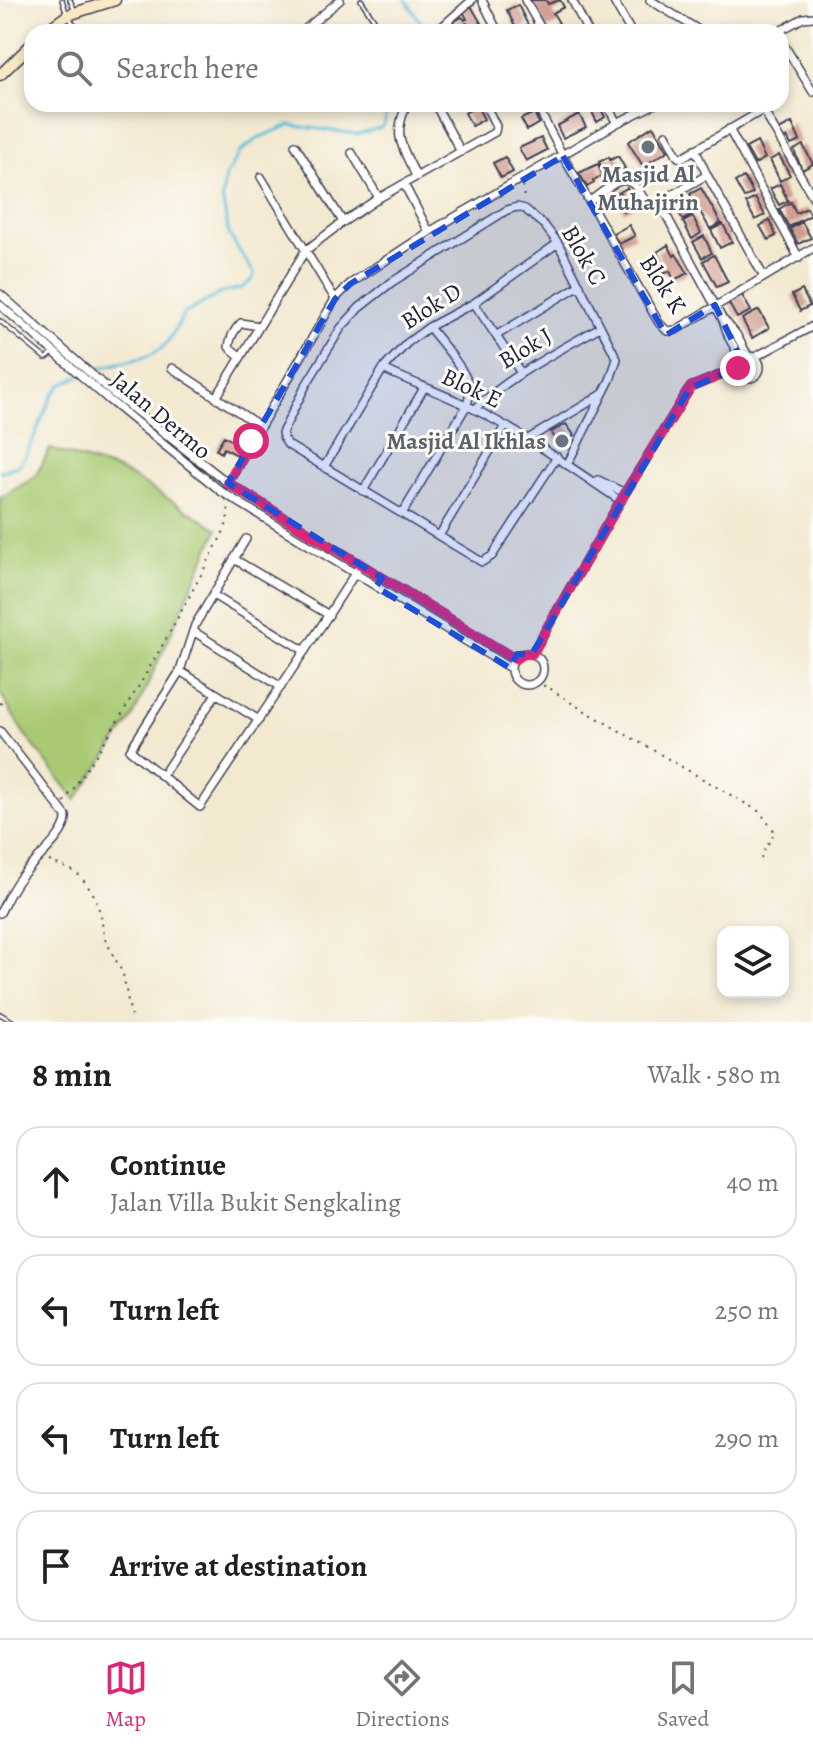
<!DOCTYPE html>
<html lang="en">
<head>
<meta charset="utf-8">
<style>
	:root { --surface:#fff; --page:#f2f2f2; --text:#202124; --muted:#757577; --line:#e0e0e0; --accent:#db2777 }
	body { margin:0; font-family:Alegreya,serif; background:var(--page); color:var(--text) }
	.controls { position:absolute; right:24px; bottom:24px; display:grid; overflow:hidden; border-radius:16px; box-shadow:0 4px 12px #0003 }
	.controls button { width:72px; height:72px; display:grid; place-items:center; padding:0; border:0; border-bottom:2px solid var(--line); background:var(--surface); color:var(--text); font:40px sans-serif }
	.stop { position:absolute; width:24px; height:24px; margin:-18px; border:6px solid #db2777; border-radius:50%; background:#fff }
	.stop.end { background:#db2777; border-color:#fff; box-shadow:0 2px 8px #0008 }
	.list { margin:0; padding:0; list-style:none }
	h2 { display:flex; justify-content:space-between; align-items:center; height:104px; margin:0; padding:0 32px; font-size:34px }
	h2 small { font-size:26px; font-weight:400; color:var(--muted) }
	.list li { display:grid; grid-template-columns:52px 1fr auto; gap:24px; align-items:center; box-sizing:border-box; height:112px; margin:0 16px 16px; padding:0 16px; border:2px solid var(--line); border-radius:24px }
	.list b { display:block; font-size:30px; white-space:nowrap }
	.list p { margin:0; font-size:26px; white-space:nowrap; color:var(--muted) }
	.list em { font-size:26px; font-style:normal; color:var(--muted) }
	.icon { flex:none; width:44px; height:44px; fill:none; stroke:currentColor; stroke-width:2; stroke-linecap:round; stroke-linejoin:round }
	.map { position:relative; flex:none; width:813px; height:1022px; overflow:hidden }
	.search { position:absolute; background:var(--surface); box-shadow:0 4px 12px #0003; left:24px; right:24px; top:24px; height:88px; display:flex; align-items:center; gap:20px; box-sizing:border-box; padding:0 28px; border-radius:24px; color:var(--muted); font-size:30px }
	.sheet { height:616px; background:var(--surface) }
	nav { display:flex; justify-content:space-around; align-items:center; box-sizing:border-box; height:112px; border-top:2px solid var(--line); background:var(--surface); font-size:22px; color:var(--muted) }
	nav a { display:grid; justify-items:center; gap:4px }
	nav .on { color:var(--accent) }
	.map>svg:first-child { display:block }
	.green { fill:#a9ca73; stroke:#667657; stroke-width:2 }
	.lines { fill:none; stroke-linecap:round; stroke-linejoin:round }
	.stream { stroke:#5cbddb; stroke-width:3 }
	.building { fill:#d09d93 }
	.lane-casing { stroke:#414052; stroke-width:6 }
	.street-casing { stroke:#414052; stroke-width:10 }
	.secondary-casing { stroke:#414052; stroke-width:13 }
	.path { stroke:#414052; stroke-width:2; stroke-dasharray:2 6; stroke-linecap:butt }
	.lane { stroke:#fff; stroke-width:3 }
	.street { stroke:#fff; stroke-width:7 }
	.secondary { stroke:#f8e8c3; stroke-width:10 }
	.route { stroke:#db2777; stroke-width:10 }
	.marked { fill:#1d4ed8; fill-opacity:0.2; stroke:#1d4ed8; stroke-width:6; stroke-dasharray:16 10; stroke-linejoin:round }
	.worship-dot { fill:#6b7280; stroke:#fdfcf7; stroke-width:3 }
	.labels { text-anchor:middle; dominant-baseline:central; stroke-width:6; stroke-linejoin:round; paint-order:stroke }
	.worship-label { font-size:24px; font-weight:bold; fill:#5b616d; stroke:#fdfcf7 }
	.street-label { font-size:24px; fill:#22223b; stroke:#fdfcf7 }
</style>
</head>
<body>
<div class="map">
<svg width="813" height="1022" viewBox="0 0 813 1022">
	<rect width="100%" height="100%" fill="#fdfcf7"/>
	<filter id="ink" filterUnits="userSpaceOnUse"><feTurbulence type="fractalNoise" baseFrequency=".0125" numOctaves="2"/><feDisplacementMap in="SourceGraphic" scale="16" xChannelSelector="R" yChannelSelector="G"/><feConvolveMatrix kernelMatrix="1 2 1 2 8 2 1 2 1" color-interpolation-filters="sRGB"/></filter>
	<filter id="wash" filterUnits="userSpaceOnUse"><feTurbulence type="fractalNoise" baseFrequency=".006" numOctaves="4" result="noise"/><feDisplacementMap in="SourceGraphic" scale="32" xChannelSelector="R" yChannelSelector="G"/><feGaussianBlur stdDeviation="1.8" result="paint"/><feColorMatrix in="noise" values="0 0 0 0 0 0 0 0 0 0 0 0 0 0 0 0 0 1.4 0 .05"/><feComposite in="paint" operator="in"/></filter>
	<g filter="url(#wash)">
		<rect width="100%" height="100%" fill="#f3e9d1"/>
		<path class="green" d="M50,449l65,20 17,8 86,52 -85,188 -57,83 -53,-68 -23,-39v-195l35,-21z"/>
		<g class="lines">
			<path class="stream" d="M406,0l15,23 -2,9
				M91,371l8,-3 47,-11 15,-8 7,-7 16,-28 37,-21 21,-5 11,-9 1,-6 -25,-38 -7,-37 3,-21 15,-25 18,-14 32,-13 66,9 24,-6 4,-4 2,-8 -4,-12
				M0,472l18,-6 9,-13 25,-57 9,-11 19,-9"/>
		</g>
		<g id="blocks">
			<path class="building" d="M529,0h17l2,4 12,-4 4,7 -11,6 6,10 -13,7z
				M470,4l11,19 -11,6 -3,-6 -2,1 4,8h-18l4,-2 -3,-7 10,-6 3,3 2,-1 -5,-10z
				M518,5l10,20 -11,6 -10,-21z
				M582,104h16l7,13 -8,5 -8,-16 -4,3z
				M477,106l7,13 -12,7 -7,-13z
				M534,113l5,10 -12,7 -6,-11z
				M579,114l7,13 -23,11 -6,-12z
				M792,123l8,18 -9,4 -4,-8 -4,2 -4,-9z
				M653,126l15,25 -25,15 -15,-24z
				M541,138l6,12 -21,11 -7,-13z
				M757,142l8,16 -10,6 -9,-16z
				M803,145l10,19 -11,6 -8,-20z
				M779,155l11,20 -10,6 -10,-21z
				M618,156l7,12 -18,10 -8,-16 10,-5 1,3z
				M505,157l8,15 -12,6 -8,-15z
				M598,164l5,11 -10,6 1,2 -7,4 -8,-14z
				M744,177l9,16 -9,5 -9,-16z
				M780,184l8,17 -9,4 -9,-16z
				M627,188l9,17 -12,7 -4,-9 8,-4 -9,3 -4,-7z
				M701,188l20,35 -11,6 -20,-35z
				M683,197l9,18 -9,5 -10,-17z
				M755,198l10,17 -10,5 -9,-17z
				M791,202l5,11 11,-5 4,7 -22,12 -10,-18z
				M693,217l8,16 -9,6 -9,-17z
				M770,220l6,16 -8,4 -8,-14z
				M802,222l9,16 -13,6 -8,-15z
				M723,224l9,18 -12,6 -9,-18z
				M629,225l6,11 -16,8 -6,-10z
				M704,236l8,17 -10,5 -9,-16z
				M668,245l6,11 2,-2 12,19 -14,7 -4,-9 -7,3 -5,-10 4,-2 -5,-10z
				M714,255l14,27 -11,5 -14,-26z
				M802,290l8,16 -10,5 -8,-16z
				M742,295l9,16 -14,7 -9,-16z
				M759,310l10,18 -17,10 -10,-19z
				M566,424l8,11 -13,13 -10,-16z
				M224,436l18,11 -5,8 -13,-7 -3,5 -5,-4z"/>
		</g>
	</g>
	<g filter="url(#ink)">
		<use href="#blocks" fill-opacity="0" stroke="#414052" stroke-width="2"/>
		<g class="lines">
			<g class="lane-casing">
				<path id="lane" d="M62,0l4,12
					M70,0l4,9
					M361,0l17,26 2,6
					M70,19l10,13
					M0,321l45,37h2l6,-5
					M0,1014l14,8"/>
			</g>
			<g class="street-casing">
				<path id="street" d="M482,0l16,32
					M525,0l18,32
					M572,0l16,32
					M613,0l18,32
					M650,0l52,32
					M302,32l38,-32
					M436,32l36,-32
					M778,32l25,-14 10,-1
					M781,40l32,52
					M407,104c-15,33 -5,42 9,72
					M435,104l26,48
					M536,104l27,52 96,167 8,8 9,-1 137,-82
					M606,104l11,19
					M763,110l50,87
					M729,129l70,129
					M666,134l12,23 3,1 92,-54
					M295,145l48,77
					M695,149l12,26 57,102
					M352,153l27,45
					M261,177l74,122
					M404,184l25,48
					M590,201c26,-18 37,-36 56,2l8,2 53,-30
					M659,202l64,118 6,18 12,21
					M0,294l114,100 114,89 287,176
					M474,303l47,70
					M0,305l109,95 113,92 288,176
					M725,321l11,13 12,22
					M497,335l83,-50
					M738 367a11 11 0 1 1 22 0a11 11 0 1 1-22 0Z
					M241,357l-12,-10c1,-10 5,-17 12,-24l18,3
					M755,357l58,-31
					M172,368l88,58
					M383,369c30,14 61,25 91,40 52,26 99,60 147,92
					M216,398l89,-147 38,-29 36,-24 116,-66 1,-6 -11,-22
					M475,409c36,-34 82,-57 125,-82
					M528,439l73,-44
					M557,457l-65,99 -10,6 -194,-117 -4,-6 -2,-6 24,-48 35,-57 18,-20 33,-26 115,-72 10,-3 8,2 19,16 14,18 59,116 -7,21 -43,85
					M324,467l59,-98 24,-26 22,-16 45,-24 84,-60
					M598,480l27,13
					M227,484l108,-185 15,-15 79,-52 188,-109 38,-19
					M363,491l61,-103
					M402,514l65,-109c2,-6 3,-12 2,-19 -5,-19 -28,-43 -40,-59
					M439,536l66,-110
					M246,539l-51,86 -15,46 -50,79 70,57 122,-182 35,-55
					M234,559l95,56
					M213,595l92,56
					M193,631l88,56
					M511 669a16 16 0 1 1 32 0a16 16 0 1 1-32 0Z
					M532,654l93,-161 63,-102 3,-4 47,-19
					M180,671l79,49
					M0,731l66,85c2,19 -35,47 -46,62 -8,10 -14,23 -20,35
					M162,776l54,-82"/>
			</g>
			<g class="secondary-casing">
				<path id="secondary" d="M44,32l24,-17 47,-15
					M0,75l32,-31"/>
			</g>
			<path class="path" d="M523,186l1,14
				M536,682l15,7 22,15 187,108 15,20 -13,22 -1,4 2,4
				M0,704l6,-5
				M64,802c60,-85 110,-175 158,-267l5,-12 2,-18
				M49,861l22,9 10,7 13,18 7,20 3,22 19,37 9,48"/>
			<use href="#lane" class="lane"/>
			<use href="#street" class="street"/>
			<use href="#secondary" class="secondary"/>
		</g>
	</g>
	<g class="lines" filter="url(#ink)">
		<path class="route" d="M251,441l-23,42 287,176 8,-5h9l93,-161 63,-102 3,-4 47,-19"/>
	</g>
	<path class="marked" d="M563,156l103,179 49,-30 26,54 -3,9 -48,20 -158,266h-15l-7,14 -134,-81 6,-9 -154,-95 107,-184 15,-15z"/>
	<g class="worship-dot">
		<circle cx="648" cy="147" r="8"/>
		<circle cx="562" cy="441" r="8"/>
	</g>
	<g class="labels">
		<g class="worship-label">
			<text x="648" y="174">Masjid Al<tspan x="648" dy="28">Muhajirin</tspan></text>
			<text x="546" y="441" text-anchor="end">Masjid Al Ikhlas</text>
		</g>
		<g class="street-label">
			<text transform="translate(584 255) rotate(60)">Blok C</text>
			<text transform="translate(663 284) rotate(57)">Blok K</text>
			<text transform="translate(431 306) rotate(-32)">Blok D</text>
			<text transform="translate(525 348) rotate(-31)">Blok J</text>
			<text transform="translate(472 388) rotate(25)">Blok E</text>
			<text transform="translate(161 415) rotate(40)">Jalan Dermo</text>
		</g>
	</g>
</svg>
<div class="controls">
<button><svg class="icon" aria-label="layers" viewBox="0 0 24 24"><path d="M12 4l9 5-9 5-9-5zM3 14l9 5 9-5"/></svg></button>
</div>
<div class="stop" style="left:251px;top:441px"></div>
<div class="stop end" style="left:738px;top:368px"></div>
<div class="search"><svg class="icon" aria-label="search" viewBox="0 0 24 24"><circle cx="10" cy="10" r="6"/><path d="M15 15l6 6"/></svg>Search here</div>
</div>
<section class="sheet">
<h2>8 min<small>Walk · 580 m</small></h2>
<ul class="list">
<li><svg class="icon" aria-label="ahead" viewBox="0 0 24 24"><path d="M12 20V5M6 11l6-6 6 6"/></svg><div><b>Continue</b><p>Jalan Villa Bukit Sengkaling</p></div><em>40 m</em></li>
<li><svg class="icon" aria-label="left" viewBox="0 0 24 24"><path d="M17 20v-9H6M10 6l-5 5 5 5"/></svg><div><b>Turn left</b></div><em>250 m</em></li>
<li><svg class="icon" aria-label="left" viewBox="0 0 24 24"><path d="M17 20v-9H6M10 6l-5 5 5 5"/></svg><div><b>Turn left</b></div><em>290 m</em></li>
<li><svg class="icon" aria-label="arrive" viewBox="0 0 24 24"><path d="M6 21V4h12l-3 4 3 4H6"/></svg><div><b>Arrive at destination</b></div></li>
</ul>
</section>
<nav>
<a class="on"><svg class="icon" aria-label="map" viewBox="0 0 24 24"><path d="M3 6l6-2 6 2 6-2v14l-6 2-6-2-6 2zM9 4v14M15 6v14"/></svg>Map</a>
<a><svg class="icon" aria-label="directions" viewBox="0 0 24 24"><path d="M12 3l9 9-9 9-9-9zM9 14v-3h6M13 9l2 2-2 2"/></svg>Directions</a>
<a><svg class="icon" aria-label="saved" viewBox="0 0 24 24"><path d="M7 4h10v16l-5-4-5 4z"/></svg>Saved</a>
</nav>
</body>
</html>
